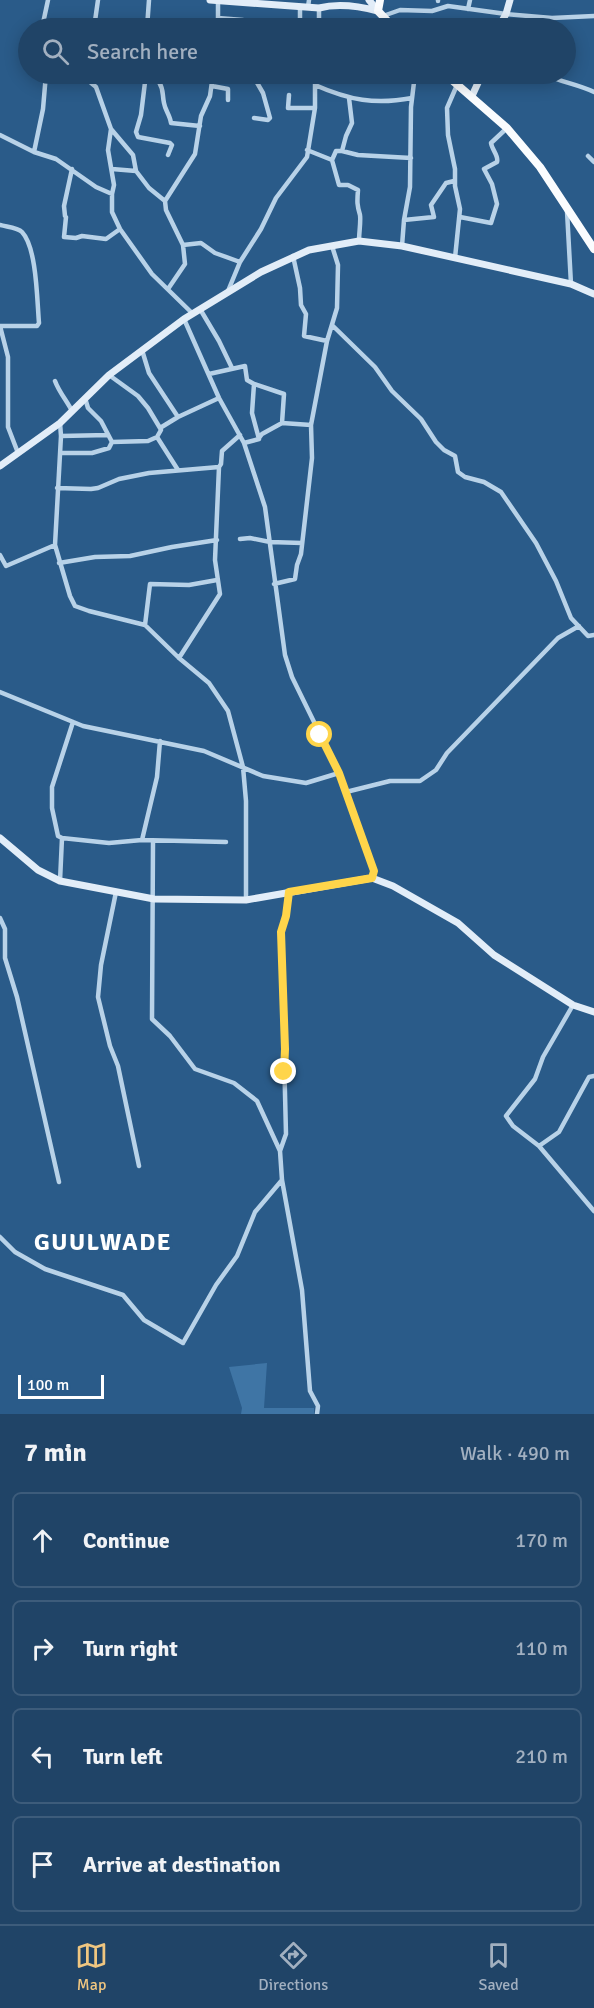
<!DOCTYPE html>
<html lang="en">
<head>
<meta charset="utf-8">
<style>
	:root { --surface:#204467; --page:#284b6d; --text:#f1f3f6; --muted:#a2b0c0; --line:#3d5c7b; --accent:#efc680 }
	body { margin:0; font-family:Signika,sans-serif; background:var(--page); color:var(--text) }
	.scale { position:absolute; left:18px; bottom:15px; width:86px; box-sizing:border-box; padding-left:6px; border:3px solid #fff; border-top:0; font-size:16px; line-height:21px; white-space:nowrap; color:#fff; -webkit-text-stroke:4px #2a5b89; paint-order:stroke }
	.stop { position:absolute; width:18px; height:18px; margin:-14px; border:4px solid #ffd54a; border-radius:50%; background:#fff }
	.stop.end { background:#ffd54a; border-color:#fff; box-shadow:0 2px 6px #0008 }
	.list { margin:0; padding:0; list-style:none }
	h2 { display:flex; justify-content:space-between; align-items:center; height:78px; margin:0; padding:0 24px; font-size:26px }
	h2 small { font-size:20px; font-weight:400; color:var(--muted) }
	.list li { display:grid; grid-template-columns:39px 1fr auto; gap:18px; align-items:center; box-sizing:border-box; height:96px; margin:0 12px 12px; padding:0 12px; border:2px solid var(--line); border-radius:9px }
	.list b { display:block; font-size:22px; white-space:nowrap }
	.list em { font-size:20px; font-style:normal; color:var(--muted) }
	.icon { flex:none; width:33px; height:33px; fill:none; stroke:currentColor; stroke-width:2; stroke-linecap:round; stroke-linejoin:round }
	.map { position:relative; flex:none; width:594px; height:1414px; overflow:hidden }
	.search { position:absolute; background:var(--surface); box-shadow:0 3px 15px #0003; left:18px; right:18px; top:18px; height:66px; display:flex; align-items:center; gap:15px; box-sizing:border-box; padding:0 21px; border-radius:33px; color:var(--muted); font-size:22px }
	.sheet { height:510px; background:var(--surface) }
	nav { display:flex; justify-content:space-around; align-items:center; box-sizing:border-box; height:84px; border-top:2px solid var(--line); background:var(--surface); font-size:16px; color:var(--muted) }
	nav a { display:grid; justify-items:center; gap:3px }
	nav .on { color:var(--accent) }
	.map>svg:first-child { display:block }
	.grass { fill:#3f75a5 }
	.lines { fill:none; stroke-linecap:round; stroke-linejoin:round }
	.street { stroke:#b8d2e8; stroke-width:4.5 }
	.secondary { stroke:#e2edf8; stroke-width:7 }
	.primary { stroke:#fafcfe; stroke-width:8 }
	.route { stroke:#ffd54a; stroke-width:8 }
	.labels { text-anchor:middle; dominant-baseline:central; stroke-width:6; stroke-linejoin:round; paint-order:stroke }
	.district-label { font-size:24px; font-weight:bold; letter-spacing:1.5px; fill:#fff; stroke:#2a5b89 }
</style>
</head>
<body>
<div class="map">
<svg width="594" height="1414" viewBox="0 0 594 1414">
	<rect width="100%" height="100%" fill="#2a5b89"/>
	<path class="grass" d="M267,1363l-3,45h50v6h-73l1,-6 -13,-41z"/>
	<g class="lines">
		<path class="street" d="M438,0v1
			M308,7l1,-7
			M468,9l2,-9
			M383,16l17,-6 32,1 16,-5 58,8 46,4 42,-2
			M218,18v-17
			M42,28l6,-28
			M94,28l4,-28
			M147,28l2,-28
			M217,28l1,-10 25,2 1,8
			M300,28v-22
			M319,28v-20
			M91,74l-1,8 6,5 15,42 -3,21 6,35 -2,9v18l8,17 32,45 40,39
			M146,74l-5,41 -5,17 2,5 32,6 2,2 -4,10
			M252,74l11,19 7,25 -2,2 -14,-2
			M544,74c16,8 33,10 50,18
			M146,78l13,4c5,8 3,12 5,21 1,7 6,12 7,20l29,3
			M315,85c34,15 60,20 97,13
			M212,86l16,3v11
			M289,95l-1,13h27
			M349,98l3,25 -6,13 -4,15h-6l-4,9 7,25h9l10,5c-1,12 -1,15 2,25 1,6 -1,18 -1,26
			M111,129l22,26 3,16
			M0,135l34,17 22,7 40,28 16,7
			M307,150l25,10
			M342,151l16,4 53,3
			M34,152l9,-43 3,-35
			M588,156l6,6
			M72,169l-8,37 1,10 1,1 -2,20 12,1 6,-2 24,3 14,-10
			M112,169l24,2 13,17 16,13
			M567,211l4,73
			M460,217l31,6 6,-19 -5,-20 -8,-15 13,-7c2,-6 -5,-12 -6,-19l16,-15
			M404,220l30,-3 -3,-12 15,-22 8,-2
			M0,225c7,2 17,2 22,7 15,16 15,69 17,91l-2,3h-37
			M183,245l18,-2 14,10 25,9
			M402,246l2,-26 6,-33 1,-80 4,-33
			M293,256l7,32 1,17 5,9 -2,22 23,5
			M455,258l5,-49 -5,-23v-17l-7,-34 -1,-27 10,-23
			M168,289l17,-25 -2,-19 -17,-35 -1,-9 30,-47 6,-38 9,-20 3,-22
			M228,291l12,-29 21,-33 15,-31 31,-41 8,-49v-23l3,-11
			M200,309l19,32 13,27
			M184,319l35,79 25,45 21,64 20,148 7,22 47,96 28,75 7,23 -2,7
			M0,326l8,31v70l10,26
			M333,326l42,41 17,24 29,28 15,23 8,8 11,6 3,16 7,5 19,5 17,10 35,51 20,38 15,37 17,18 6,-1
			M142,350l7,23 29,44
			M209,374l36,-8 2,14 7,4 -2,29 7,26 -15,4
			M109,375l29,21 10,12 12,20
			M55,381c4,11 12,20 17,30
			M254,384l30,10 -2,29
			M85,398l3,10 13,13 11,21
			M60,423l1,13 -6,109 15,51 5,10 14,5 56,14 34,33 30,25 19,28 15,56 3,34v99
			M61,436l47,-1
			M259,438l3,-4 20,-11 29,2
			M60,453h32l17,-5 3,-6 36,-1 9,-4
			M178,470l-21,-33 4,-7 -1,-2 18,-11 41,-19
			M57,488l34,1 7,-1 21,-9 30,-6 70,-6
			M240,539l10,-1 20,4 32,1
			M0,555l6,11 49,-21
			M59,563l36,-6 35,-1 42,-9 45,-7
			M274,584l21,-5 2,-14 4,-11 11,-96 -1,-33 16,-84 10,-33 1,-43 -6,-19
			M145,625l5,-41 39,1 28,-5
			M179,658l41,-64 -5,-34 4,-93 2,-3 1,-13 18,-16
			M0,692l83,34 121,25 59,25 43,7 33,-10
			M73,722l-21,65v21l6,28 4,2 47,5 33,-3 84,2
			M346,792l44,-11h30l16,-11 11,-17 111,-115 21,-12
			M142,840l15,-63 3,-36
			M153,841l-1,178 18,17 25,33 39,14 23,18 23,50
			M60,881l2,-43
			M116,892l-15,73 -3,32 12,49 8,20 21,100
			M289,892l-3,24 -5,16 5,202 -6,17 2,29 20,110 8,101 8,15 -1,8
			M0,918l5,11v29l12,39 42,185
			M573,1005l-30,52 -8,22 -29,37 7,10 26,20 55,65
			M539,1146l20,-14 30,-55 5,-1
			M0,1237l15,15 30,17 78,26 21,25 39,23 33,-58 21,-29 18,-44 27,-32"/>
		<path class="secondary" d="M210,0l109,8c19,-5 40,-2 59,3
			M369,0l9,11
			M498,28l8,-14 4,-14
			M472,96l10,-22
			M0,466l60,-43 49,-48 75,-56 77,-47 48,-22 50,-9 43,5 169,38 23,10
			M0,838l38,32 22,11 94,18 92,1 126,-22 21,8 65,37 36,32 79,50 21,7"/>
		<path class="primary" d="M380,0l-2,11 16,17
			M445,74l62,54 33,39 54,82"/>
	</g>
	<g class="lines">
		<path class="route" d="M284,1072l1,-23 -4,-117 5,-16 3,-24 83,-14 2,-7 -35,-98 -19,-38"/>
	</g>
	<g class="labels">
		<g class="district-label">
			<text x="103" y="1242">GUULWADE</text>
		</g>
	</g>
</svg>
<div class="scale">100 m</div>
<div class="stop" style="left:320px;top:735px"></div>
<div class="stop end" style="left:284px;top:1072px"></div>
<div class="search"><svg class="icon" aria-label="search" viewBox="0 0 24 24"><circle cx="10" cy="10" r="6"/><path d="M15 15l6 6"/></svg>Search here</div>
</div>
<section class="sheet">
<h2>7 min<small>Walk · 490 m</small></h2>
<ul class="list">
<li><svg class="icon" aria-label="ahead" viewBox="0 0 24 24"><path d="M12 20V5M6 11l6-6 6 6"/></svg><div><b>Continue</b></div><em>170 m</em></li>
<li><svg class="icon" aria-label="right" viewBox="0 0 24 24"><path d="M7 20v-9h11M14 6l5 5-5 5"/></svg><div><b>Turn right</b></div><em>110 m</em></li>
<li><svg class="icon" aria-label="left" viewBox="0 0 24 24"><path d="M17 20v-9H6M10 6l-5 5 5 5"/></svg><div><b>Turn left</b></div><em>210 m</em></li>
<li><svg class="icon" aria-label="arrive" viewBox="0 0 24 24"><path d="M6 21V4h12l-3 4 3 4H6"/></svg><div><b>Arrive at destination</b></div></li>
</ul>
</section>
<nav>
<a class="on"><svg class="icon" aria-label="map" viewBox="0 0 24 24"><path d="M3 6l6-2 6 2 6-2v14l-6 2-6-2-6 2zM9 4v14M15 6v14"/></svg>Map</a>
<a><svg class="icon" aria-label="directions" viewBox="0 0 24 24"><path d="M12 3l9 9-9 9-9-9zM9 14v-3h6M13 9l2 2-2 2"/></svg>Directions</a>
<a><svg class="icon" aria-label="saved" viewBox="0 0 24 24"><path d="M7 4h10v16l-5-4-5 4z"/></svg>Saved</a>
</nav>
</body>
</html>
